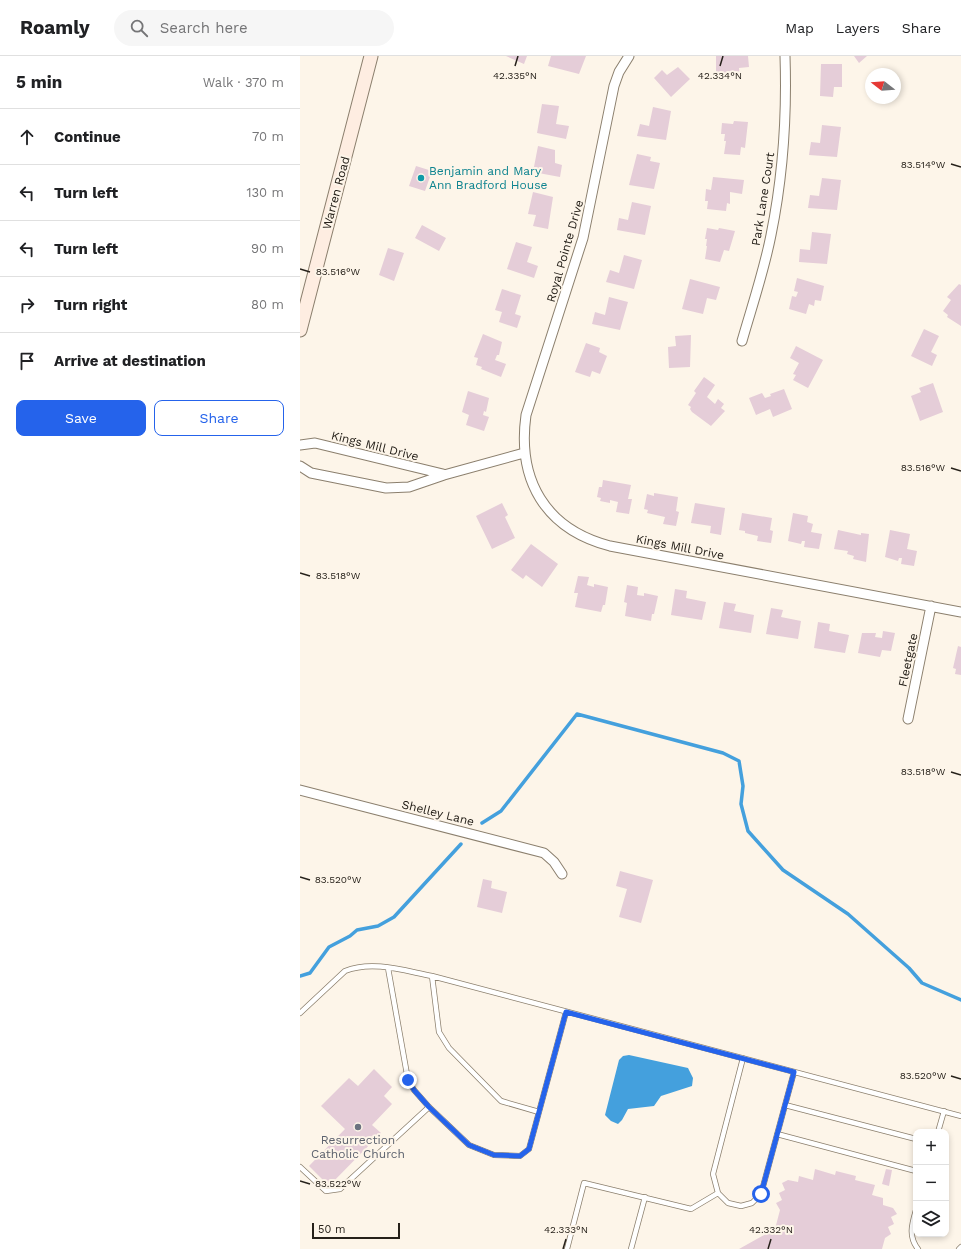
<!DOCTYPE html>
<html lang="en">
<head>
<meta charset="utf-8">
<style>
	:root { --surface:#fff; --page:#f6f6f6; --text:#202124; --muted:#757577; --line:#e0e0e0; --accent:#2563eb }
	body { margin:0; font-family:"Work Sans",sans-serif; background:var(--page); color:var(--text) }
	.controls { position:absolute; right:12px; bottom:12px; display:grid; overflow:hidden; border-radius:8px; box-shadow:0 2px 6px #0003 }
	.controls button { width:36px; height:36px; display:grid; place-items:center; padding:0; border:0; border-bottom:1px solid var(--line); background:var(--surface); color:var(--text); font:20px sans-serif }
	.compass { position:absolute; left:565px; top:12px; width:36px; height:36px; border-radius:50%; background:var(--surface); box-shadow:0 2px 6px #0003; rotate:287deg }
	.scale { position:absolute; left:12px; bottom:10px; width:88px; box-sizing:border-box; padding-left:4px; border:2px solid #26211a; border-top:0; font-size:11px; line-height:14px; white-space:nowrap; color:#26211a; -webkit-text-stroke:3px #fdf5e9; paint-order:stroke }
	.stop { position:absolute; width:12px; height:12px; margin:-9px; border:3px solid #2563eb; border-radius:50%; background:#fff }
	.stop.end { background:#2563eb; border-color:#fff; box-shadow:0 1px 4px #0008 }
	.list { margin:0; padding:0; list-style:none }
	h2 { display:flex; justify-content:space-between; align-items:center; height:52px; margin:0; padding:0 16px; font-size:17px }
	h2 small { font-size:13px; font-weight:400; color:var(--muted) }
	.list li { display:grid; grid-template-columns:26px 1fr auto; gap:12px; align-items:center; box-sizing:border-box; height:56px; padding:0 16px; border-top:1px solid var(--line) }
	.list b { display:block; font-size:15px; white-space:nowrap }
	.list em { font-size:13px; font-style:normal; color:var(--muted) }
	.actions { display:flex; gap:8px; padding:12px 16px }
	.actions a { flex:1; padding:9px 0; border:1px solid var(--accent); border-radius:8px; text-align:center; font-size:14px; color:var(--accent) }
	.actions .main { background:var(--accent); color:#fff }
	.icon { flex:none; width:22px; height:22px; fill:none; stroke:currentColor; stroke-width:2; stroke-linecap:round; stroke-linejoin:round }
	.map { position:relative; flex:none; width:661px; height:1193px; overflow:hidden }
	header { display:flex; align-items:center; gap:24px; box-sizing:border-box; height:56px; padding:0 20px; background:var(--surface); border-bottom:1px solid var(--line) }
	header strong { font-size:19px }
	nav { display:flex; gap:22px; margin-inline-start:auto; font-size:14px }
	.search { width:280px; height:36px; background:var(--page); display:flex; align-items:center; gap:10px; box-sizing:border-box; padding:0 14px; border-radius:22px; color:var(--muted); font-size:15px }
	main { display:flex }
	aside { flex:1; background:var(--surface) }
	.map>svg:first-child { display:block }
	.water { fill:#44a0dd }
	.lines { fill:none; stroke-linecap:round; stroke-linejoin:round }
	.stream { stroke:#44a0dd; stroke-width:3.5 }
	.building { fill:#e5cdd8 }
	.lane-casing { stroke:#8b7f6d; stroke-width:6 }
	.street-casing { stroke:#8b7f6d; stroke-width:11 }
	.secondary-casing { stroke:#8b7f6d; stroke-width:15 }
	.lane { stroke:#fff; stroke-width:4.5 }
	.street { stroke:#fff; stroke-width:9 }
	.secondary { stroke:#feede1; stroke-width:13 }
	.route { stroke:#2563eb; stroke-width:5 }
	.ticks { fill:none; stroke:#26211a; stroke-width:1.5 }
	.culture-dot { fill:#0f9aa8; stroke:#fdf5e9; stroke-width:1.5 }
	.worship-dot { fill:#6b7280; stroke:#fdf5e9; stroke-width:1.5 }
	.labels { text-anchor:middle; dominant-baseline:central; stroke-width:4; stroke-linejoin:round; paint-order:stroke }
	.culture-label { font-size:12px; fill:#0d838f; stroke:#fdf5e9; text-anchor:start }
	.street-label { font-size:12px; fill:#26211a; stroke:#fdf5e9 }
	.worship-label { font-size:12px; fill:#5b616d; stroke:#fdf5e9 }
	.ticks-label { font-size:10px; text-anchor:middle; fill:#26211a; stroke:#fdf5e9; stroke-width:4; stroke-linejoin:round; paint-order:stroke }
</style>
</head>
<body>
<header>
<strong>Roamly</strong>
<div class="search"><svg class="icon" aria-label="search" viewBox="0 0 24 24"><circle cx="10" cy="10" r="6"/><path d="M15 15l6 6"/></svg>Search here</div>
<nav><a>Map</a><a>Layers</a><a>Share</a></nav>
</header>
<main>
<aside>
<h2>5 min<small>Walk · 370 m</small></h2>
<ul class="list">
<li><svg class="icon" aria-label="ahead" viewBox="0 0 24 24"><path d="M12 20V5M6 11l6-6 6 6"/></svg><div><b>Continue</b></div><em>70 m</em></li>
<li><svg class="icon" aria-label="left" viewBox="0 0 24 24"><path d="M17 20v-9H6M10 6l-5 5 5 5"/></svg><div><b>Turn left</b></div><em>130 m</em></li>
<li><svg class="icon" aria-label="left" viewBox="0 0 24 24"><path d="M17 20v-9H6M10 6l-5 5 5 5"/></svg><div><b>Turn left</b></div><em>90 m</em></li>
<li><svg class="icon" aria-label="right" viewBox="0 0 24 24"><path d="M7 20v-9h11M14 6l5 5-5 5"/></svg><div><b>Turn right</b></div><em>80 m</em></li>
<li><svg class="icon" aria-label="arrive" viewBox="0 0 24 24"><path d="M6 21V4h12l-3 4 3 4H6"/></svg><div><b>Arrive at destination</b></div></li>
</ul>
<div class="actions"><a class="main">Save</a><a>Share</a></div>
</aside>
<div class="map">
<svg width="661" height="1193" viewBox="0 0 661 1193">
	<rect width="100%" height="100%" fill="#fdf5e9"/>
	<path class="water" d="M329,999l59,13 5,10 -1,8 -31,10 -7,10 -26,3 -6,11 -4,4 -7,-3 -6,-6 14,-55 4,-4z"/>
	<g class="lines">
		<path class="stream" d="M182,767l19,-12 76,-97 146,39 16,8 4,25 -2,18 7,27 35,39 65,44 61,54 13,15 39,17
			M0,920l10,-3 19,-26 21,-11 7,-6 21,-4 16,-9 67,-73"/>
	</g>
	<path class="building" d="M206,0h21l-3,8z
		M251,0h35l-7,18 -31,-8z
		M416,0h32l1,11 -10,1 1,9 -24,1z
		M554,0h13l-8,7z
		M521,8h21v23h-8l-1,10 -13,-1z
		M378,11l12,12 -19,18 -17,-19 8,-8 5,5z
		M242,48l17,2 -3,18 13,2 -3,13 -29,-6z
		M353,51l18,4 -5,29 -29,-4 3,-12 9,2z
		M434,65l14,1 -3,26 -4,-1 -1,8 -16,-1 2,-13h-2l1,-7h-4l1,-11 11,1z
		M522,69l19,2 -4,30 -28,-2 2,-13 9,1z
		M238,90l17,4v13l7,2 -2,12 -27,-5z
		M337,98l14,3 -1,4 10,2 -6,26 -25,-4z
		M116,110l16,5 -7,20 -16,-5z
		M413,121l31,3 -2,14 -12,-2v12l-3,-1 -1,8 -19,-2 1,-8h-3l1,-12 5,1z
		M522,122l19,2 -4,30 -29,-2 2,-13 9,1z
		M233,136l20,5 -5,32 -15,-3 3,-11 -8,-1z
		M332,146l19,4 -6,29 -28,-5 2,-12 9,2z
		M122,169l24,13 -7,13 -24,-13z
		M407,172l11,2 1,-2 16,3 -6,20 -5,-1 -4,12 -15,-3 2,-13h-1l1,-7h-2z
		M512,176l19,2 -4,30 -28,-2 1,-13 10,1z
		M216,186l16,5 -5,15 11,4 -4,12 -27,-9z
		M88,192l16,5 -10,28 -15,-6z
		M324,199l18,5 -8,29 -28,-7 4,-12 9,3z
		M497,222l27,8 -3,15 -6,-1 -1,6 -5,-2 -3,10 -17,-5 3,-13 4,1 2,-5 -4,-1z
		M390,223l30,8 -4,13 -9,-2 -4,16 -21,-5z
		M659,228l2,1v41l-14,-9 1,-2 -5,-4 8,-11 -4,-3z
		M202,233l19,6 -6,19 6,2 -4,12 -18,-6 3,-10 -7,-2z
		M309,241l19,5 -8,28 -28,-6 3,-12 10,3z
		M624,273l15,7 -8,16 6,3 -5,11 -21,-10z
		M183,278l19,8 -3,13h-2l-2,5 11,4 -5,13 -20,-8 1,-2 -6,-2 2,-7 -4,-1z
		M391,279l-1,32 -21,1 -1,-21 8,-1 -1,-10z
		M286,287l14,5 -1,4 8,4 -7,18 -8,-3 -2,6 -15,-5z
		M496,290l27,14 -15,28 -15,-8 3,-5 -3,-1 6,-11 -9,-5z
		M404,321l11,8 -8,12 8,7 3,-5 6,5 -3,4 4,3 -14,15 -19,-14 -2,-3 1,-2 -3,-2 8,-12 -2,-2z
		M633,327l10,29 -23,9 -9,-25 10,-4 -2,-4z
		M484,333l8,20 -19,8 -3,-8 -14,6 -7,-17 13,-5 3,5 6,-2 -1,-2z
		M168,335l21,7 -3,14 -2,-1 -1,4 6,2 -5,14 -18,-6 3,-10 -7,-3z
		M303,424l28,5 -3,14h4l-3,15 -13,-2 2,-10 -8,-2v3l-10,-2 1,-3 -4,-1 2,-10h3z
		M354,437l24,4 -2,14 3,1 -3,14 -13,-2 2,-7 -18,-4 1,-3 -4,-1 3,-15 7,2z
		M202,447l6,12 -3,2 10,21 -23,11 -16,-33z
		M395,447l30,5 -4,27 -11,-2 1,-7 -20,-3z
		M442,457l30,5 -2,12 3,1 -2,12 -14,-2 1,-5 -13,-3v-2l-6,-1z
		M493,457l15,3 -1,6 6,2 -2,8 11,2 -3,15 -15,-2 1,-6h-3l-1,3 -13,-3z
		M538,474l23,5v-2l8,1 -3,28 -13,-3 1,-3 -7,-2 1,-3 -14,-2z
		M590,474l20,4 -3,15 10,2 -3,15 -13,-2 1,-6h-3l-1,3 -13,-4z
		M231,488l27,20 -16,23 -16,-12 -3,4 -12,-9z
		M278,520l11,1 -2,8 7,2v-3l14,3 -3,18h-2l-2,7 -26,-5 3,-14h-4z
		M327,529l11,2 -1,8 7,1v-3l14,3 -4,18h-2l-1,7 -26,-5 2,-13 -3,-1z
		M375,533l12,2 -1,7 20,4 -4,18 -31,-5z
		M424,546l12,2 -2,7 20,4 -3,18 -32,-5z
		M471,552l12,2 -2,7 20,4 -3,18 -32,-5z
		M518,566l12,2 -1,7 20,4 -4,18 -31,-5z
		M583,575l12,2 -4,18 -9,-1 -2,7 -22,-4 4,-20h14l-1,4 7,1z
		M658,590l3,1v28l-6,-1 1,-5 -3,-1z
		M320,815l33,9 -12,43 -22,-6 8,-28 -11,-3z
		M183,823l9,2 -1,7 16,4 -5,21 -25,-6z
		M74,1013l18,18 -8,9 8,8 -20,21 9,8 -52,53 -20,-20 36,-37 -24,-23 28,-28 9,8z
		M515,1113l20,6 1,-4 20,5 -1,4 20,5 -3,10 11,3v7l10,3 4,6 -6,3 3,7 -6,3 3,7 -6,4 -3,11h-143l36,-20 5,-19 -4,-7 6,-3 -3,-7 6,-3 -3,-7 6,-3 10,2 1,-6 14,4z
		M586,1113l6,1 -3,16 -7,-2z"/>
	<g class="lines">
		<g class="lane-casing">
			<path id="lane" d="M88,912l20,112 6,10 15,17 40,38 25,10 26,1 9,-7 37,-137
				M132,920l7,56 10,16 52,53 38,11
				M0,957l45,-42c28,-11 60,0 87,5l529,140
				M443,1002l-30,116 5,19 10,10 13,3 11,-3 9,-9 33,-122
				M485,1049l131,34
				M638,1076l6,-21
				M477,1078l139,37
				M0,1111l26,24 14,-2 89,-82
				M616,1154c-4,14 -8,26 2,39
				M267,1193l17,-66 107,26 27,-16
				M331,1193l14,-52
				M659,1193l2,-2"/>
		</g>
		<g class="street-casing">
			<path id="street" d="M329,0l-10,16 -5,14 -31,152 -57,177c-9,65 19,114 84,131l351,66
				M442,285c10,-35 22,-70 29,-106 12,-59 16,-119 14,-179
				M0,389l15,-2 128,31
				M0,410l11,7 75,15 23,-1 35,-12 80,-22
				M608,663l23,-113
				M0,734l244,63 10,9 8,12"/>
		</g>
		<g class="secondary-casing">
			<path id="secondary" d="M0,274l71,-274"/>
		</g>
		<use href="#lane" class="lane"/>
		<use href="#street" class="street"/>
		<use href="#secondary" class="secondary"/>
	</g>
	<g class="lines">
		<path class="route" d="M108,1024l6,10 15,17 40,38 25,10 26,1 9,-7 37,-137 228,60 -33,122"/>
	</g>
	<path class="ticks" d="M215,10l3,-10M420,10l3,-10M651,108l10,3M0,213l10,3M651,412l10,3M0,517l10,3M651,716l10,3M0,821l10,3M651,1020l10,3M0,1125l10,3M263,1193l3,-10M468,1193l3,-10"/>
	<circle class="culture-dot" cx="121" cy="122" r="4"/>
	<circle class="worship-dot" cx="58" cy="1071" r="4"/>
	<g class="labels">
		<g class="culture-label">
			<text x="129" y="115">Benjamin and Mary<tspan x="129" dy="14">Ann Bradford House</tspan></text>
		</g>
		<g class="street-label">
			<text transform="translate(36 137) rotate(-75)">Warren Road</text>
			<text transform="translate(463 143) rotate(-81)">Park Lane Court</text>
			<text transform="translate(265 195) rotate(-74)">Royal Pointe Drive</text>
			<text transform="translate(75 390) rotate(14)">Kings Mill Drive</text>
			<text transform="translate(380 491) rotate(11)">Kings Mill Drive</text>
			<text transform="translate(608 604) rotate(-78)">Fleetgate</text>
			<text transform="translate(138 757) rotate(14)">Shelley Lane</text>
		</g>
		<g class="worship-label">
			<text x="58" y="1084">Resurrection<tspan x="58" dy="14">Catholic Church</tspan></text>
		</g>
	</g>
	<g class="ticks-label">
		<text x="215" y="23">42.335°N</text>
		<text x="420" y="23">42.334°N</text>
		<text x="623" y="112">83.514°W</text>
		<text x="38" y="219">83.516°W</text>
		<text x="623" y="415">83.516°W</text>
		<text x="38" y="523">83.518°W</text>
		<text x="623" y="719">83.518°W</text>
		<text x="38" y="827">83.520°W</text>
		<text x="623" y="1023">83.520°W</text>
		<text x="38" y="1131">83.522°W</text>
		<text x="266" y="1177">42.333°N</text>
		<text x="471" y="1177">42.332°N</text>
	</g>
</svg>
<div class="controls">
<button>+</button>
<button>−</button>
<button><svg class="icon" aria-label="layers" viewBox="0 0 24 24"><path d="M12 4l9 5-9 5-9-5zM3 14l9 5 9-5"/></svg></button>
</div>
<svg class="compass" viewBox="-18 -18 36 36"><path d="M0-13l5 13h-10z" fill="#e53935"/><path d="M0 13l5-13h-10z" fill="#757577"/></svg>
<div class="scale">50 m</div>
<div class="stop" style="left:461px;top:1138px"></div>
<div class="stop end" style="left:108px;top:1024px"></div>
</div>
</main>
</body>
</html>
